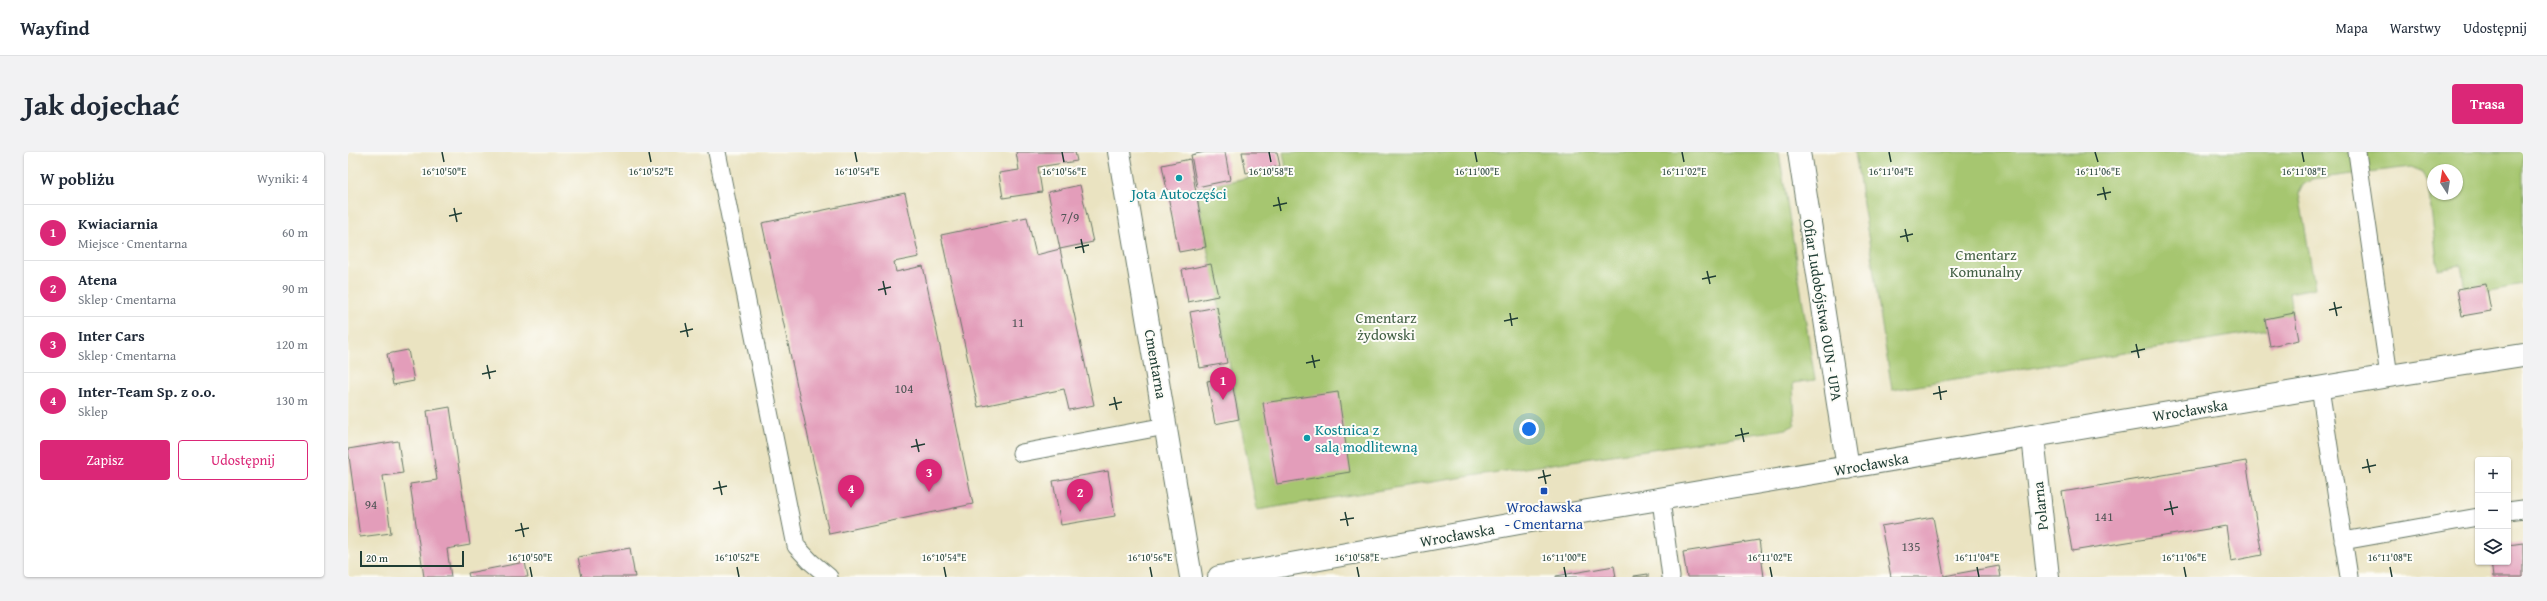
<!DOCTYPE html>
<html lang="pl">
<head>
<meta charset="utf-8">
<style>
	:root { --surface:#fff; --page:#f2f2f3; --text:#1f2937; --muted:#747a83; --line:#e0e1e3; --accent:#db2777 }
	body { margin:0; font-family:"Gentium Book Plus",serif; background:var(--page); color:var(--text) }
	.controls { position:absolute; right:12px; bottom:12px; display:grid; overflow:hidden; border-radius:4px; box-shadow:0 1px 3px #0004 }
	.controls button { width:36px; height:36px; display:grid; place-items:center; padding:0; border:0; border-bottom:1px solid var(--line); background:var(--surface); color:var(--text); font:20px sans-serif }
	.compass { position:absolute; left:2079px; top:12px; width:36px; height:36px; border-radius:50%; background:var(--surface); box-shadow:0 1px 3px #0004; rotate:348deg }
	.scale { position:absolute; left:12px; bottom:10px; width:104px; box-sizing:border-box; padding-left:4px; border:2px solid #1f3d34; border-top:0; font-size:11px; line-height:14px; white-space:nowrap; color:#1f3d34; -webkit-text-stroke:3px #fdfcf7; paint-order:stroke }
	.you { position:absolute; left:1181px; top:277px; width:14px; height:14px; margin:-10px; border:3px solid #fff; border-radius:50%; background:#1a73e8; box-shadow:0 0 0 6px #1a73e833 }
	.badge { display:grid; place-items:center; width:26px; height:26px; border-radius:50%; background:var(--accent); color:#fff; font-size:13px; font-weight:700 }
	.pin { position:absolute; translate:-50% -33px; filter:drop-shadow(0 1px 2px #0008) }
	.pin::after { content:''; position:absolute; top:21px; width:14px; height:12px; background:inherit; clip-path:polygon(0 0,100% 0,50% 100%) }
	.list { margin:0; padding:0; list-style:none }
	h2 { display:flex; justify-content:space-between; align-items:center; height:52px; margin:0; padding:0 16px; font-size:17px }
	h2 small { font-size:13px; font-weight:400; color:var(--muted) }
	.list li { display:grid; grid-template-columns:26px 1fr auto; gap:12px; align-items:center; box-sizing:border-box; height:56px; padding:0 16px; border-top:1px solid var(--line) }
	.list b { display:block; font-size:15px; white-space:nowrap }
	.list p { margin:0; font-size:13px; white-space:nowrap; color:var(--muted) }
	.list em { font-size:13px; font-style:normal; color:var(--muted) }
	.actions { display:flex; gap:8px; padding:12px 16px }
	.actions a { flex:1; padding:9px 0; border:1px solid var(--accent); border-radius:4px; text-align:center; font-size:14px; color:var(--accent) }
	.actions .main { background:var(--accent); color:#fff }
	.icon { flex:none; width:22px; height:22px; fill:none; stroke:currentColor; stroke-width:2; stroke-linecap:round; stroke-linejoin:round }
	.map { position:relative; flex:none; width:2175px; height:425px; overflow:hidden; border-radius:4px }
	header { display:flex; align-items:center; gap:24px; box-sizing:border-box; height:56px; padding:0 20px; background:var(--surface); border-bottom:1px solid var(--line) }
	header strong { font-size:19px }
	nav { display:flex; gap:22px; margin-inline-start:auto; font-size:14px }
	.intro { display:flex; align-items:center; justify-content:space-between; box-sizing:border-box; height:96px; padding:0 24px }
	h1 { margin:0; font-size:28px }
	.button { padding:10px 18px; border-radius:4px; background:var(--accent); color:#fff; font-size:14px; font-weight:700 }
	main { display:flex; gap:24px; padding:0 24px }
	aside { flex:1; background:var(--surface); border-radius:4px; box-shadow:0 1px 3px #0004 }
	.map>svg:first-child { display:block }
	.green { fill:#a6c66f; stroke:#628252; fill-rule:evenodd }
	.building { fill:#e39dba }
	.lines { fill:none; stroke-linecap:round; stroke-linejoin:round }
	.service-casing { stroke:#667765; stroke-width:19 }
	.minor-casing { stroke:#667765; stroke-width:24 }
	.tertiary-casing { stroke:#667765; stroke-width:24 }
	.primary-casing { stroke:#667765; stroke-width:24 }
	.service { stroke:#fff; stroke-width:17 }
	.minor { stroke:#fff; stroke-width:22 }
	.tertiary { stroke:#fff; stroke-width:22 }
	.primary { stroke:#fff; stroke-width:22 }
	.ticks { fill:none; stroke:#1f3d34; stroke-width:1.5 }
	.culture-dot { fill:#0f9aa8; stroke:#fdfcf7; stroke-width:1.5 }
	.transit-dot { fill:#1a4fb4; stroke:#fdfcf7; stroke-width:1.5 }
	.labels { text-anchor:middle; dominant-baseline:central; stroke-width:4; stroke-linejoin:round; paint-order:stroke }
	.number-label { font-size:13px; fill:#505556 }
	.culture-label { font-size:15px; fill:#0d838f; stroke:#fdfcf7 }
	.park-label { font-size:15px; fill:#415f43; stroke:#fdfcf7 }
	.street-label { font-size:15px; fill:#1f3d34; stroke:#fdfcf7 }
	.transit-label { font-size:15px; fill:#164399; stroke:#fdfcf7 }
	.ticks-label { font-size:10px; text-anchor:middle; fill:#1f3d34; stroke:#fdfcf7; stroke-width:4; stroke-linejoin:round; paint-order:stroke }
</style>
</head>
<body>
<header>
<strong>Wayfind</strong>
<nav><a>Mapa</a><a>Warstwy</a><a>Udostępnij</a></nav>
</header>
<div class="intro"><h1>Jak dojechać</h1><a class="button">Trasa</a></div>
<main>
<aside>
<h2>W pobliżu<small>Wyniki: 4</small></h2>
<ul class="list">
<li><span class="badge">1</span><div><b>Kwiaciarnia</b><p>Miejsce · Cmentarna</p></div><em>60 m</em></li>
<li><span class="badge">2</span><div><b>Atena</b><p>Sklep · Cmentarna</p></div><em>90 m</em></li>
<li><span class="badge">3</span><div><b>Inter Cars</b><p>Sklep · Cmentarna</p></div><em>120 m</em></li>
<li><span class="badge">4</span><div><b>Inter-Team Sp. z o.o.</b><p>Sklep</p></div><em>130 m</em></li>
</ul>
<div class="actions"><a class="main">Zapisz</a><a>Udostępnij</a></div>
</aside>
<div class="map">
<svg width="2175" height="425" viewBox="0 0 2175 425">
	<rect width="100%" height="100%" fill="#fdfcf7"/>
	<filter id="ink" filterUnits="userSpaceOnUse"><feTurbulence type="fractalNoise" baseFrequency=".025" numOctaves="2"/><feDisplacementMap in="SourceGraphic" scale="8" xChannelSelector="R" yChannelSelector="G"/><feConvolveMatrix kernelMatrix="1 2 1 2 8 2 1 2 1" color-interpolation-filters="sRGB"/></filter>
	<filter id="wash" filterUnits="userSpaceOnUse"><feTurbulence type="fractalNoise" baseFrequency=".012" numOctaves="4" result="noise"/><feDisplacementMap in="SourceGraphic" scale="16" xChannelSelector="R" yChannelSelector="G"/><feGaussianBlur stdDeviation="0.9" result="paint"/><feColorMatrix in="noise" values="0 0 0 0 0 0 0 0 0 0 0 0 0 0 0 0 0 1.4 0 .05"/><feComposite in="paint" operator="in"/></filter>
	<g filter="url(#wash)">
		<rect width="100%" height="100%" fill="#eae3c1"/>
		<path class="green" d="M935,0h496l36,228 -22,3 2,42 -9,4 -348,52 -181,29 -61,-321 90,-20z
			M1507,0h668v133l-57,10 -5,-30 -23,4 -10,-85 -7,-13 -10,-4 -99,12 -9,6 -4,8 16,95 -26,5 5,33 -402,64zM2085,18h24v24h-24z"/>
		<g id="blocks">
			<path class="building" d="M668,0h59l2,9 -39,6 4,25 -39,6 -4,-25 20,-3z
				M857,0h20l5,28 -33,7 -6,-32z
				M894,0h35l3,14 -34,7z
				M842,7l16,88 -27,5 -17,-87z
				M732,33l13,57 -33,7 34,156 -25,5 -5,-21 -86,18 -37,-172 86,-18 9,38 24,-6 -12,-57z
				M557,41l14,64 -25,5 2,10 27,-6 50,238 -144,30 -67,-311z
				M863,112l7,32 -30,6 -6,-32z
				M2138,132l5,27 -29,5 -5,-27z
				M869,155l10,56 -27,5 -10,-56z
				M1946,161l5,27 -29,6 -5,-27z
				M60,198l6,31 -21,4 -6,-31z
				M883,225l8,42 -24,5 -8,-43z
				M990,240l12,80 -73,12 -14,-81z
				M102,255l20,138 -23,4 4,28h-27l-14,-93 27,-4 -10,-69z
				M50,289l5,32 -20,3 8,57 -31,4 -12,-88z
				M1898,309l16,94 -31,6 -5,-35 -154,25 -10,-59z
				M760,319l7,45 -54,9 -8,-44z
				M1585,365l11,59 55,-10 2,11h-110l-10,-51z
				M1411,388l5,37h-77l-4,-25z
				M2175,391v34h-30l-2,-15h17v-17z
				M282,396l5,29h-53l-4,-20z
				M177,410l3,15h-59l-1,-4z
				M1266,414l2,11h-60v-1z
				M1300,422v3h-14v-1z"/>
		</g>
	</g>
	<g filter="url(#ink)">
		<use href="#blocks" fill-opacity="0" stroke="#667765" stroke-width="1"/>
		<g class="lines">
			<g class="service-casing">
				<path id="service" d="M369,0l79,394 15,16 18,15
					M2009,0l32,224
					M1972,236l29,189
					M673,301l145,-27
					M1313,348l10,77
					M2160,359l15,-2
					M1995,389l135,-24"/>
			</g>
			<g class="minor-casing">
				<path id="minor" d="M771,0l72,425
					M1685,284l15,141"/>
			</g>
			<g class="tertiary-casing">
				<path id="tertiary" d="M1451,0l49,316"/>
			</g>
			<g class="primary-casing">
				<path id="primary" d="M871,425l345,-62 825,-139 134,-21"/>
			</g>
			<use href="#service" class="service"/>
			<use href="#minor" class="minor"/>
			<use href="#tertiary" class="tertiary"/>
			<use href="#primary" class="primary"/>
		</g>
	</g>
	<path class="ticks" d="M94,0l2,10M301,0l2,10M507,0l2,10M714,0l2,10M921,0l2,10M1127,0l2,10M1334,0l2,10M1541,0l2,10M1747,0l3,10M1954,0l2,10M1755,35l3,13M1749,43l14,-3M930,45l3,14M925,54l14,-3M106,56l3,14M101,64l13,-3M1557,77l3,13M1552,85l13,-3M733,87l3,14M727,96l14,-3M1359,119l3,13M1354,127l14,-3M535,129l3,14M530,138l13,-3M1986,150l3,14M1981,158l13,-3M1162,161l2,13M1156,169l14,-3M337,171l3,14M332,180l13,-3M1788,192l3,14M1783,200l14,-3M964,203l3,13M958,211l14,-3M139,213l3,14M134,222l14,-3M1591,234l2,14M1585,242l14,-3M766,245l3,13M761,253l13,-3M1393,276l3,14M1387,284l14,-3M568,287l3,13M563,295l14,-3M2019,307l3,14M2014,316l14,-3M1195,318l3,14M1190,326l13,-3M371,329l3,14M365,337l14,-3M1822,349l3,14M1816,358l14,-3M997,360l3,14M992,368l14,-2M173,371l3,14M167,379l14,-3M182,415l2,10M389,415l2,10M596,415l2,10M802,415l2,10M1009,415l2,10M1216,415l2,10M1422,415l2,10M1629,415l2,10M1836,415l2,10M2042,415l2,10"/>
	<g class="culture-dot">
		<circle cx="831" cy="26" r="4"/>
		<circle cx="959" cy="286" r="4"/>
	</g>
	<rect class="transit-dot" x="1192" y="335" width="8" height="8" rx="2"/>
	<g class="labels">
		<g class="number-label">
			<text x="722" y="65">7/9</text>
			<text x="670" y="170">11</text>
			<text x="556" y="236">104</text>
			<text x="23" y="352">94</text>
			<text x="1756" y="364">141</text>
			<text x="1563" y="394">135</text>
		</g>
		<g class="culture-label">
			<text x="831" y="41">Jota Autoczęści</text>
			<text x="967" y="277" text-anchor="start">Kostnica z<tspan x="967" dy="17">salą modlitewną</tspan></text>
		</g>
		<g class="park-label">
			<text x="1638" y="102">Cmentarz<tspan x="1638" dy="17">Komunalny</tspan></text>
			<text x="1038" y="165">Cmentarz<tspan x="1038" dy="17">żydowski</tspan></text>
		</g>
		<g class="street-label">
			<text transform="translate(1475 158) rotate(81)">Ofiar Ludobójstwa OUN - UPA</text>
			<text transform="translate(808 212) rotate(80)">Cmentarna</text>
			<text transform="translate(1842 258) rotate(-9)">Wrocławska</text>
			<text transform="translate(1523 312) rotate(-10)">Wrocławska</text>
			<text transform="translate(1692 354) rotate(-96)">Polarna</text>
			<text transform="translate(1109 383) rotate(-10)">Wrocławska</text>
		</g>
		<g class="transit-label">
			<text x="1196" y="354">Wrocławska<tspan x="1196" dy="17">- Cmentarna</tspan></text>
		</g>
	</g>
	<g class="ticks-label">
		<text x="96" y="23">16°10'50"E</text>
		<text x="303" y="23">16°10'52"E</text>
		<text x="509" y="23">16°10'54"E</text>
		<text x="716" y="23">16°10'56"E</text>
		<text x="923" y="23">16°10'58"E</text>
		<text x="1129" y="23">16°11'00"E</text>
		<text x="1336" y="23">16°11'02"E</text>
		<text x="1543" y="23">16°11'04"E</text>
		<text x="1750" y="23">16°11'06"E</text>
		<text x="1956" y="23">16°11'08"E</text>
		<text x="182" y="409">16°10'50"E</text>
		<text x="389" y="409">16°10'52"E</text>
		<text x="596" y="409">16°10'54"E</text>
		<text x="802" y="409">16°10'56"E</text>
		<text x="1009" y="409">16°10'58"E</text>
		<text x="1216" y="409">16°11'00"E</text>
		<text x="1422" y="409">16°11'02"E</text>
		<text x="1629" y="409">16°11'04"E</text>
		<text x="1836" y="409">16°11'06"E</text>
		<text x="2042" y="409">16°11'08"E</text>
	</g>
</svg>
<div class="controls">
<button>+</button>
<button>−</button>
<button><svg class="icon" aria-label="layers" viewBox="0 0 24 24"><path d="M12 4l9 5-9 5-9-5zM3 14l9 5 9-5"/></svg></button>
</div>
<svg class="compass" viewBox="-18 -18 36 36"><path d="M0-13l5 13h-10z" fill="#e53935"/><path d="M0 13l5-13h-10z" fill="#747a83"/></svg>
<div class="scale">20 m</div>
<div class="you"></div>
<div class="pin badge" style="left:875px;top:248px">1</div>
<div class="pin badge" style="left:732px;top:360px">2</div>
<div class="pin badge" style="left:581px;top:340px">3</div>
<div class="pin badge" style="left:503px;top:356px">4</div>
</div>
</main>
</body>
</html>
